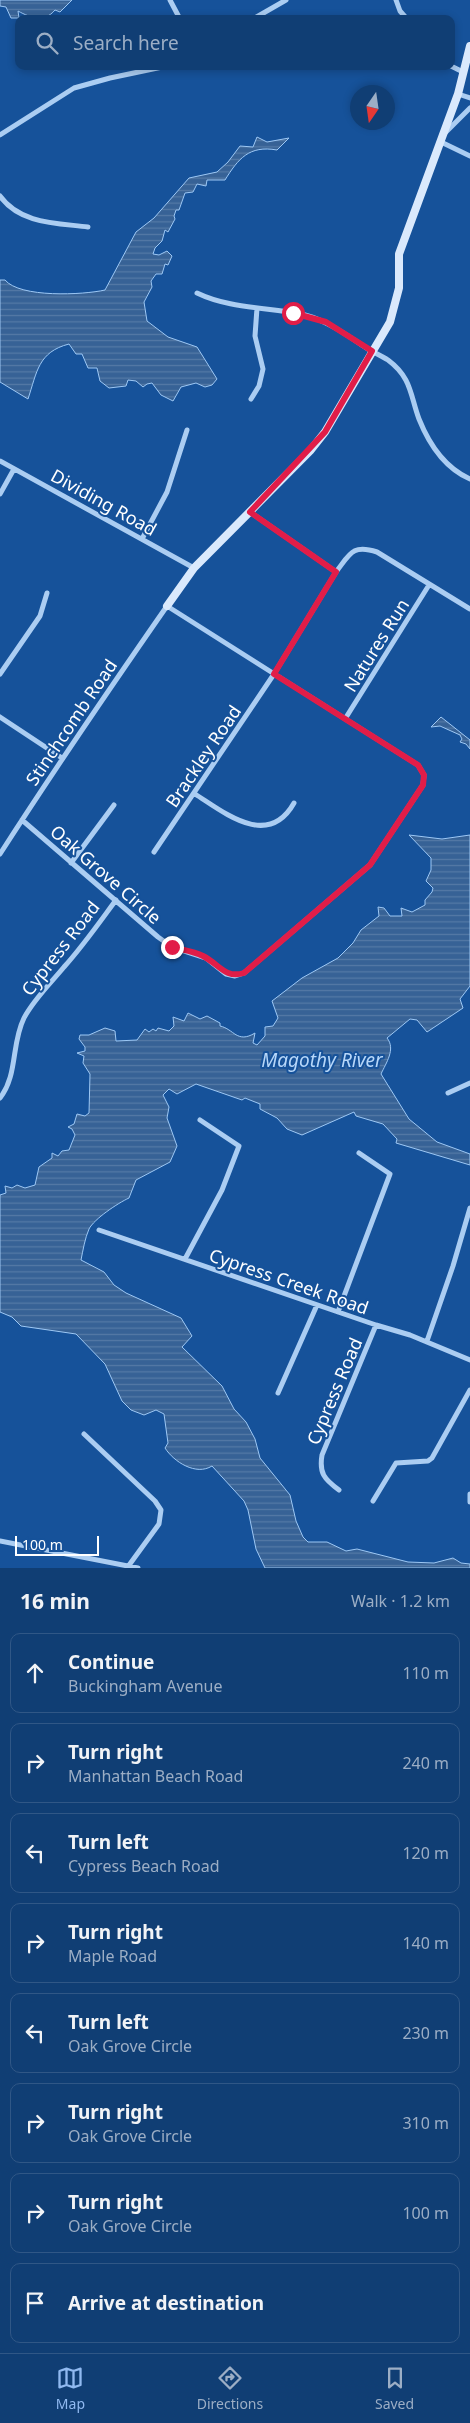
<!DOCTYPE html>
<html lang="en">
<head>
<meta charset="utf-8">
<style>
	:root { --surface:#103e74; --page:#1e497c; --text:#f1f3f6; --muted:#9caec5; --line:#305786; --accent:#90b9f0 }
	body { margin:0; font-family:"Noto Sans",sans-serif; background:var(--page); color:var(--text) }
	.compass { position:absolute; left:350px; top:85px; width:45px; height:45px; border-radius:50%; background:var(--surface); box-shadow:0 2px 8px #0003; rotate:193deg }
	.scale { position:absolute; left:15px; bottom:12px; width:84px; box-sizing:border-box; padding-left:5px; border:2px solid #fff; border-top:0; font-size:14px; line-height:18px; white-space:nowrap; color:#fff; -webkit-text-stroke:4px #16529a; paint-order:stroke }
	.stop { position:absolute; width:15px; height:15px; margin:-11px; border:4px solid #e11d48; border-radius:50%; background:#fff }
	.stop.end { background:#e11d48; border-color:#fff; box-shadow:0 1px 5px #0008 }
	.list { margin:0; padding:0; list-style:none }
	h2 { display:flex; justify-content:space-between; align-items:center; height:65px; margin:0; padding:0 20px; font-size:21px }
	h2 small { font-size:16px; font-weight:400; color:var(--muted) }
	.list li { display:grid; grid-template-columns:32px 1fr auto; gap:15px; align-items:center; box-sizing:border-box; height:80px; margin:0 10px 10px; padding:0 10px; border:1px solid var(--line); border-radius:10px }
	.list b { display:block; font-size:19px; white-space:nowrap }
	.list p { margin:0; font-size:16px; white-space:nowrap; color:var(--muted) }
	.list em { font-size:16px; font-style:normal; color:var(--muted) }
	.icon { flex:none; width:28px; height:28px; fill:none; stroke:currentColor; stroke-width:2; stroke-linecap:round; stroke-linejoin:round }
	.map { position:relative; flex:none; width:470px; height:1568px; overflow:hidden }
	.search { position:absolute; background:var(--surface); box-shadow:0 2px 8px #0003; left:15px; right:15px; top:15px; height:55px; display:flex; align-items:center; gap:12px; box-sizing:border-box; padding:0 18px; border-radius:10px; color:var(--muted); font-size:19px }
	.sheet { height:785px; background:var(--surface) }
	nav { display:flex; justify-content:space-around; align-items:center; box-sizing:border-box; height:70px; border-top:1px solid var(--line); background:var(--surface); font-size:14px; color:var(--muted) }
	nav a { display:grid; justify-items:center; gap:2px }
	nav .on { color:var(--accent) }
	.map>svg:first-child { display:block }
	.water { fill:url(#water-rules); stroke:#9dc8f5 }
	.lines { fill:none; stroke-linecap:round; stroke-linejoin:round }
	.street { stroke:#abcdf2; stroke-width:5 }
	.secondary { stroke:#dae9fc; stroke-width:8 }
	.route { stroke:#e11d48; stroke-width:6 }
	.labels { text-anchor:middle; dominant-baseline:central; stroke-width:4; stroke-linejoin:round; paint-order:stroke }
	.street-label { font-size:18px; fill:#fff; stroke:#16529a }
	.water-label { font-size:19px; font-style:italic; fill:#b7d7f9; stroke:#16529a }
</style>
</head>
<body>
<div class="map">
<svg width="470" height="1568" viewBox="0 0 470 1568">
	<defs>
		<pattern id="water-rules" width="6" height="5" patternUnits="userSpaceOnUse" patternTransform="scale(1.25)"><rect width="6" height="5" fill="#376296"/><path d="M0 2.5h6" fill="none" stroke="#557aa6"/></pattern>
	</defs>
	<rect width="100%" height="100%" fill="#16529a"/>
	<path class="water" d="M0,0h72l-12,12 -5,-2c-11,13 -24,8 -37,1l1,7h-8l-5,-11 -6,-1z
		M257,137l10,5 22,-4 -12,12c-28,-5 -39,9 -52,30h-18l-1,6 -9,-2 -4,8 -8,1 -6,17h-3l-2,6 1,3 -7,13 -3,-2 -3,11 -7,7 -2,6 6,1 8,-4 5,5 -4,9 -3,-1 -3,10h-6l-5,7 1,6 -8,15 3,19 21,16 29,10 20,32 -5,6 -7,2 -9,-4 -15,4 -8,14 -12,-6 -9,-12 -5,1 -4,3 -7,-6 -8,-1 -2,6 -17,2 -9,-7 -3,-13h-9l-6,-14h-6l-7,-10c-31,8 -32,28 -41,55l-28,-17v-102h5c15,18 78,15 100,10l31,-58 18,-14 35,-40 28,-6 11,-10 12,-16 13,1z
		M441,717l29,23v9l-4,-5 -6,-2 2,-3 -2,-4 -20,-9 -9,1z
		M409,835l33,4 28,-4v151l-10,13 3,9 -36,24 -10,-12 -7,-1 -23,19c9,11 -1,25 -6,36l28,45 28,23 33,12v11l-74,-22 1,-4 -14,-15 -27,-8 -2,-4 -52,23 -15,-6 -10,-11 -17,-9v-5l-15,-6 -3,2 -46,-16 -19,10 -8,-5 -6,6 6,12 -2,11 10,28 -7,16 -34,18 -7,18c-11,5 -35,21 -40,31 -4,9 -6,21 -8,31l23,12 10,13 12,8 55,25 11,18 -10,11 40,39 12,23 12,13 9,17 5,19 30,37 6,26 7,16 5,5h19l19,9 11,-2 51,13 26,1 19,-5 8,5 9,1v4h-205l-9,-19 -8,-39 -4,-9 -32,-35c-16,10 -38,-4 -47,-18l3,-5 -4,-29 -8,-4 -12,5 -13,-5 -9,-9 -17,-37 -29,-30 -55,-8 -9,-9 -12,-5v-117l6,-2 -1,-7 7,2 5,-3 8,3 10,-3 4,-18 13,-9v-5l6,3 4,-5 7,-1 6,-15 -3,-6 -4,-2 6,-3 3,-10 8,2 4,-3 1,-39 -7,-11 1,-7 -7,-3 8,-2v-4l-6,-8 1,-4h9l16,-7 10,3 1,10 21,-1 8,-11 4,3 4,-3 3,2 2,-3 11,3 5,-5 -1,-9 11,4 4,-8 12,6 7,-3 13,7v3c14,3 17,18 35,7l-2,10 4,2 8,-9v-9l8,-1 5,-8 -6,-17 30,-23 36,-20 15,-15 8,-13 18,-14 -1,-9 6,1 6,8h12l-1,-8 11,4 13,-7v-5l7,-8 1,-4 -7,-7 5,-11v-12z"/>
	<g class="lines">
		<path class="street" d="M170,0l10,19
			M396,0l4,11 7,8
			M253,19l33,-19
			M451,66l12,6
			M458,94l12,4
			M446,132l24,-24
			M0,135l74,-47 36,-10 57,-12
			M441,142l29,14
			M0,196c20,28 57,27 88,31
			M197,293c33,16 72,14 108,22 23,6 43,21 63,34 7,4 14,7 20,11 24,18 22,35 31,59 10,25 26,49 51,60
			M251,399l8,-13 4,-17 -8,-33 2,-28
			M0,461l194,107
			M0,494l14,-25
			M250,512l86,60c14,-18 16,-28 41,-20l93,57
			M142,539l25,-47 20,-62
			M0,674l40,-58 7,-23
			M0,717l62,41
			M345,719l84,-134
			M195,794c30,19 73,55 99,9
			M154,852l120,-178 62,-102
			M0,854c54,-84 110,-166 167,-248l251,159 6,10 -1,10 -53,80 -126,108 -9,3 -9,-2 -20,-16 -34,-11 -14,-10 -136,-117
			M71,863l43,-58
			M448,1093l22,-10
			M0,1098c18,-23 11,-54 24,-80 10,-19 26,-34 40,-51 19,-21 35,-44 52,-67
			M99,1230l277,95 34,10 60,25
			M185,1259l37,-69 17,-44 -39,-26
			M338,1312l52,-138 -31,-21
			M427,1341l26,-75 17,-58
			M278,1393l39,-88
			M84,1434l71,67 6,9 -2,14 -32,44
			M339,1490c-15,-11 -20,-17 -17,-35l54,-130
			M470,1494v8
			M373,1501l23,-38 32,-2 4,-3 38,-68
			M0,1541l138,27"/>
		<path class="secondary" d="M167,606l27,-38 116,-117 15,-19 65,-110 9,-34v-34l59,-160 12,-48"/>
	</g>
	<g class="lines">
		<path class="route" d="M172,947c11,3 21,4 31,9 16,8 22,23 41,17l126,-108 53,-80 1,-10 -6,-10 -144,-91 62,-102 -86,-60 75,-80 47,-81 -46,-29 -33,-9"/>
	</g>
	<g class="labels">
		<g class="street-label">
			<text transform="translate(104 502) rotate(29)">Dividing Road</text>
			<text transform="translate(376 645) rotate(-58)">Natures Run</text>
			<text transform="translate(71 722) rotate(-56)">Stinchcomb Road</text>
			<text transform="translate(203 756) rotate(-56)">Brackley Road</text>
			<text transform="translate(106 874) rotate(41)">Oak Grove Circle</text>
			<text transform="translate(60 948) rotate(-52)">Cypress Road</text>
			<text transform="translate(289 1281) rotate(19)">Cypress Creek Road</text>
			<text transform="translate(334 1391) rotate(-67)">Cypress Road</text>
		</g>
		<g class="water-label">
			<text x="322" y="1060">Magothy River</text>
		</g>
	</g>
</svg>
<svg class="compass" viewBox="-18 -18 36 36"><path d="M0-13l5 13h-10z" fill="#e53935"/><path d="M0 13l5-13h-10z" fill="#9caec5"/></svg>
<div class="scale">100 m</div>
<div class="stop" style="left:293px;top:313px"></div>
<div class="stop end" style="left:172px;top:947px"></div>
<div class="search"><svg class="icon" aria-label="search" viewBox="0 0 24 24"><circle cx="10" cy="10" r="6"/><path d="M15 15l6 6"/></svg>Search here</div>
</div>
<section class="sheet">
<h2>16 min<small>Walk · 1.2 km</small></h2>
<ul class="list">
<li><svg class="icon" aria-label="ahead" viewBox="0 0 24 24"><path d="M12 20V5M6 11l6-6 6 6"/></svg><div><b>Continue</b><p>Buckingham Avenue</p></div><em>110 m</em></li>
<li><svg class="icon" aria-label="right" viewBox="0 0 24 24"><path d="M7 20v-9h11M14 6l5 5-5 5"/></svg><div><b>Turn right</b><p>Manhattan Beach Road</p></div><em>240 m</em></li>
<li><svg class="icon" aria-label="left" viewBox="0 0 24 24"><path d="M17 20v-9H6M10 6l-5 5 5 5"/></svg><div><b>Turn left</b><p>Cypress Beach Road</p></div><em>120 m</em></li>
<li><svg class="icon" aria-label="right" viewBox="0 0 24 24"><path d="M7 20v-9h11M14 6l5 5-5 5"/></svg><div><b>Turn right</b><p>Maple Road</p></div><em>140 m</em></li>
<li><svg class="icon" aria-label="left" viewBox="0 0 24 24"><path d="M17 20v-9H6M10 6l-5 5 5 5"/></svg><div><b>Turn left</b><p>Oak Grove Circle</p></div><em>230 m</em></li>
<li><svg class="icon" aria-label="right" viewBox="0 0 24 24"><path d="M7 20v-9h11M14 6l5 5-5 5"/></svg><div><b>Turn right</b><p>Oak Grove Circle</p></div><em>310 m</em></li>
<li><svg class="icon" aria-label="right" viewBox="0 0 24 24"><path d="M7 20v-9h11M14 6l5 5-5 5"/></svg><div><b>Turn right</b><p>Oak Grove Circle</p></div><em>100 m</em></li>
<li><svg class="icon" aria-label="arrive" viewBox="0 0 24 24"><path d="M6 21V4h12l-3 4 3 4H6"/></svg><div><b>Arrive at destination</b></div></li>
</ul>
</section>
<nav>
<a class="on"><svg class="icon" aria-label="map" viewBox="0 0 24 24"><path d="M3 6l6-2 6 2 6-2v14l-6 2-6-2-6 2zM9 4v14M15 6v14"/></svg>Map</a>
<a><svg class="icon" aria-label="directions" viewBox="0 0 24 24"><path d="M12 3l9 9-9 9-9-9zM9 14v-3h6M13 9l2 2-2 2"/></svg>Directions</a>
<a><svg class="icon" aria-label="saved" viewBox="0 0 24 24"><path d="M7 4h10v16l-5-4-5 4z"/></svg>Saved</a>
</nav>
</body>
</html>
